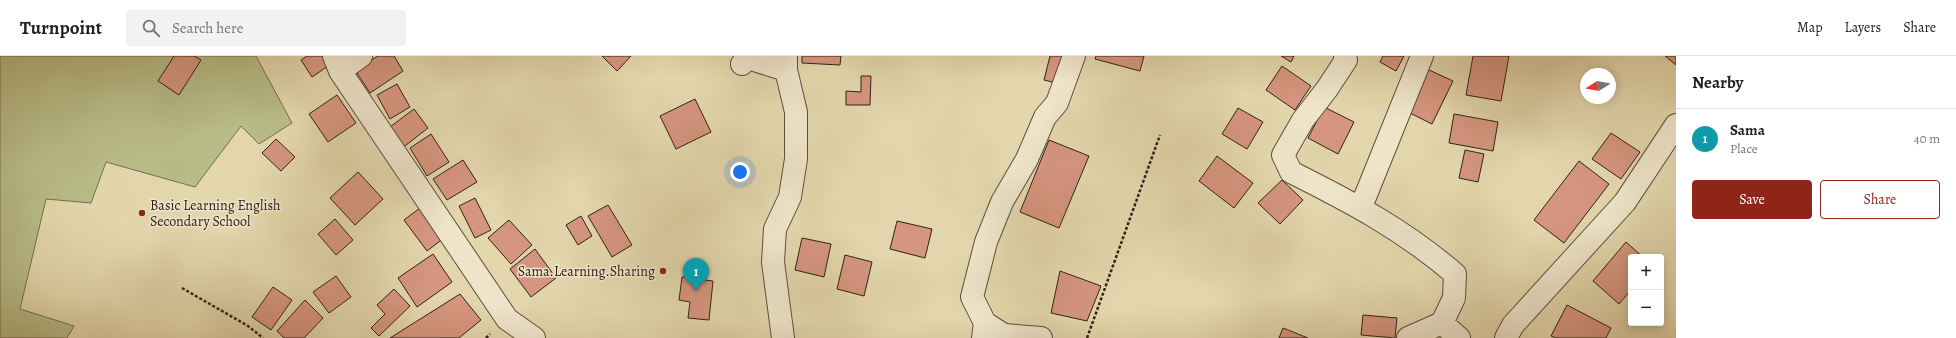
<!DOCTYPE html>
<html lang="en">
<head>
<meta charset="utf-8">
<style>
	:root { --surface:#fff; --page:#f2f2f2; --text:#202124; --muted:#757577; --line:#e0e0e0; --accent:#8f2418 }
	body { margin:0; font-family:Alegreya,serif; background:var(--page); color:var(--text) }
	.controls { position:absolute; right:12px; bottom:12px; display:grid; overflow:hidden; border-radius:4px; box-shadow:0 2px 10px #0003 }
	.controls button { width:36px; height:36px; display:grid; place-items:center; padding:0; border:0; border-bottom:1px solid var(--line); background:var(--surface); color:var(--text); font:20px sans-serif }
	.compass { position:absolute; left:1580px; top:12px; width:36px; height:36px; border-radius:50%; background:var(--surface); box-shadow:0 2px 10px #0003; rotate:259deg }
	.you { position:absolute; left:740px; top:116px; width:14px; height:14px; margin:-10px; border:3px solid #fff; border-radius:50%; background:#1a73e8; box-shadow:0 0 0 6px #1a73e833 }
	.badge { display:grid; place-items:center; width:26px; height:26px; border-radius:50%; background:var(--accent); color:#fff; font-size:13px; font-weight:700 }
	.pin { position:absolute; translate:-50% -33px; filter:drop-shadow(0 1px 2px #0008) }
	.pin::after { content:''; position:absolute; top:21px; width:14px; height:12px; background:inherit; clip-path:polygon(0 0,100% 0,50% 100%) }
	.list { margin:0; padding:0; list-style:none }
	h2 { display:flex; justify-content:space-between; align-items:center; height:52px; margin:0; padding:0 16px; font-size:17px }
	h2 small { font-size:13px; font-weight:400; color:var(--muted) }
	.list li { display:grid; grid-template-columns:26px 1fr auto; gap:12px; align-items:center; box-sizing:border-box; height:60px; padding:0 16px; border-top:1px solid var(--line) }
	.list b { display:block; font-size:15px; white-space:nowrap }
	.list p { margin:0; font-size:13px; white-space:nowrap; color:var(--muted) }
	.list em { font-size:13px; font-style:normal; color:var(--muted) }
	.actions { display:flex; gap:8px; padding:12px 16px }
	.actions a { flex:1; padding:9px 0; border:1px solid var(--accent); border-radius:4px; text-align:center; font-size:14px; color:var(--accent) }
	.actions .main { background:var(--accent); color:#fff }
	.icon { flex:none; width:22px; height:22px; fill:none; stroke:currentColor; stroke-width:2; stroke-linecap:round; stroke-linejoin:round }
	.map { position:relative; flex:none; width:1676px; height:282px; overflow:hidden }
	header { display:flex; align-items:center; gap:24px; box-sizing:border-box; height:56px; padding:0 20px; background:var(--surface); border-bottom:1px solid var(--line) }
	header strong { font-size:19px }
	nav { display:flex; gap:22px; margin-inline-start:auto; font-size:14px }
	.search { width:280px; height:36px; background:var(--page); display:flex; align-items:center; gap:10px; box-sizing:border-box; padding:0 14px; border-radius:4px; color:var(--muted); font-size:15px }
	main { display:flex }
	aside { flex:1; background:var(--surface) }
	.map>svg:first-child { display:block }
	.green { fill:#b8bc86; stroke:#746e50 }
	.building { fill:#d5957f; stroke:#302119 }
	.lines { fill:none; stroke-linecap:round; stroke-linejoin:round }
	.minor-casing { stroke:#5d4e3e; stroke-width:24 }
	.path { stroke:#302119; stroke-width:2.5; stroke-dasharray:3 2; stroke-linecap:butt }
	.minor { stroke:#ede4c9; stroke-width:22 }
	.poi-dot { fill:#8f2418; stroke:#ede4c9; stroke-width:1.5 }
	.labels { text-anchor:middle; dominant-baseline:central; stroke-width:3; stroke-linejoin:round; paint-order:stroke }
	.poi-label { font-size:14px; fill:#302119; stroke:#ede4c9; text-anchor:start }
</style>
</head>
<body>
<header>
<strong>Turnpoint</strong>
<div class="search"><svg class="icon" aria-label="search" viewBox="0 0 24 24"><circle cx="10" cy="10" r="6"/><path d="M15 15l6 6"/></svg>Search here</div>
<nav><a>Map</a><a>Layers</a><a>Share</a></nav>
</header>
<main>
<div class="map">
<svg width="1676" height="282" viewBox="0 0 1676 282">
	<rect width="100%" height="100%" fill="#e3d6ac"/>
	<filter id="stains"><feTurbulence type="fractalNoise" baseFrequency=".005" numOctaves="4"/><feColorMatrix values="0 0 0 0 .2 0 0 0 0 .09 0 0 0 0 .02 0 0 0 .5 -.17"/></filter>
	<radialGradient id="worn" r=".72"><stop offset=".6" stop-color="#630" stop-opacity="0"/><stop offset="1" stop-color="#630" stop-opacity=".3"/></radialGradient>
	<path class="green" d="M0,0h256l36,67 -33,21 -18,-18 -46,61 -89,-25 -15,41 -45,-4 -26,110 54,17 -7,12h-67z"/>
	<path class="building" d="M174,0h20l7,4 -22,35 -21,-14z
		M307,0h19l5,8 -19,13 -11,-17z
		M378,0h16l9,15 -33,22 -15,-23z
		M602,0h29l-14,15z
		M802,0h39l-1,9 -38,-2z
		M1050,0h12l-6,27 -12,-3z
		M1096,0h48l-4,15 -45,-12z
		M1281,0h13l-3,6z
		M1383,0h21l-8,15 -16,-9z
		M1473,0h36l-8,45 -35,-6z
		M1665,0h11v9z
		M1282,10l29,20 -16,24 -29,-20z
		M1427,13l26,12 -21,43 -26,-13z
		M861,20h10l-1,29h-24v-14l15,1z
		M397,28l13,23 -20,12 -13,-24z
		M337,39l19,28 -28,19 -19,-28z
		M695,43l16,33 -35,17 -16,-33z
		M1324,51l30,15 -16,32 -30,-16z
		M1238,52l25,14 -16,27 -25,-15z
		M414,53l14,19 -27,21 -15,-19z
		M1454,58l44,8 -5,29 -44,-8z
		M1611,77l29,19 -19,27 -29,-20z
		M431,78l18,28 -22,14 -17,-28z
		M276,83l19,18 -14,14 -19,-18z
		M1049,84l40,16 -30,72 -39,-16z
		M1465,94l19,4 -6,28 -19,-4z
		M1217,100l36,27 -19,25 -35,-27z
		M463,104l14,22 -30,18 -14,-21z
		M1579,105l30,23 -45,59 -30,-23z
		M358,116l25,27 -28,26 -25,-27z
		M1282,124l21,20 -23,24 -22,-21z
		M475,142l16,32 -16,8 -16,-32z
		M608,149l24,40 -20,12 -24,-41z
		M420,152l24,30 -17,13 -23,-31z
		M581,160l11,20 -14,9 -12,-20z
		M335,163l18,21 -17,15 -18,-21z
		M509,164l23,25 -21,19 -23,-26z
		M897,165l35,8 -7,29 -35,-9z
		M802,182l29,6 -7,33 -29,-7z
		M1626,186l17,15h-12v33l-12,14 -26,-23z
		M535,193l21,29 -25,19 -21,-28z
		M433,198l19,28 -35,25 -19,-29z
		M845,199l27,7 -8,34 -27,-7z
		M1060,215l41,15 -14,35 -36,-8z
		M336,220l15,21 -22,16 -16,-21z
		M682,221l31,4 -4,39 -21,-2 2,-16 -11,-2z
		M273,231l19,13 -21,30 -19,-13z
		M394,233l16,17 -31,30 -8,-8 14,-14 -8,-9z
		M460,238l21,26 -22,18h-69z
		M305,244l18,18 -19,20h-20l-7,-7z
		M1567,249l44,23 -5,10h-50l-5,-2z
		M1363,259l34,3 -2,20 -34,-3z
		M1283,272l25,10h-29z"/>
	<g class="lines">
		<g class="minor-casing">
			<path id="minor" d="M334,0l6,15 167,248 27,19
				M1345,0l1,4 -19,29 -24,31 -20,35 8,17c60,30 113,58 164,102l-1,24 -12,25 17,15
				M742,8l6,-6 38,12
				M340,15l21,-15
				M1361,151l61,-151
				M985,267l19,12 37,3
				M783,282l-10,-76 2,-33 15,-32 6,-38v-47l-10,-42v-14
				M983,282l2,-15 -13,-26 14,-55 16,-40 25,-43 18,-42 12,-14 17,-47
				M1408,282l34,-15
				M1506,282l7,-13 112,-123 51,-77"/>
		</g>
		<path class="path" d="M182,232l66,38 15,12
			M486,282l4,-4
			M1087,282l73,-203"/>
		<use href="#minor" class="minor"/>
	</g>
	<g class="poi-dot">
		<circle cx="142" cy="157" r="4"/>
		<circle cx="663" cy="215" r="4"/>
	</g>
	<g class="labels">
		<g class="poi-label">
			<text x="150" y="149">Basic Learning English<tspan x="150" dy="16">Secondary School</tspan></text>
			<text x="655" y="215" text-anchor="end">Sama.Learning.Sharing</text>
		</g>
	</g>
	<rect width="100%" height="100%" filter="url(#stains)"/>
	<rect width="100%" height="100%" fill="url(#worn)"/>
</svg>
<div class="controls">
<button>+</button>
<button>−</button>
</div>
<svg class="compass" viewBox="-18 -18 36 36"><path d="M0-13l5 13h-10z" fill="#e53935"/><path d="M0 13l5-13h-10z" fill="#757577"/></svg>
<div class="you"></div>
<div class="pin badge" style="left:696px;top:235px;background:#0f9aa8">1</div>
</div>
<aside>
<h2>Nearby<small></small></h2>
<ul class="list">
<li><span class="badge" style="background:#0f9aa8">1</span><div><b>Sama</b><p>Place</p></div><em>40 m</em></li>
</ul>
<div class="actions"><a class="main">Save</a><a>Share</a></div>
</aside>
</main>
</body>
</html>
